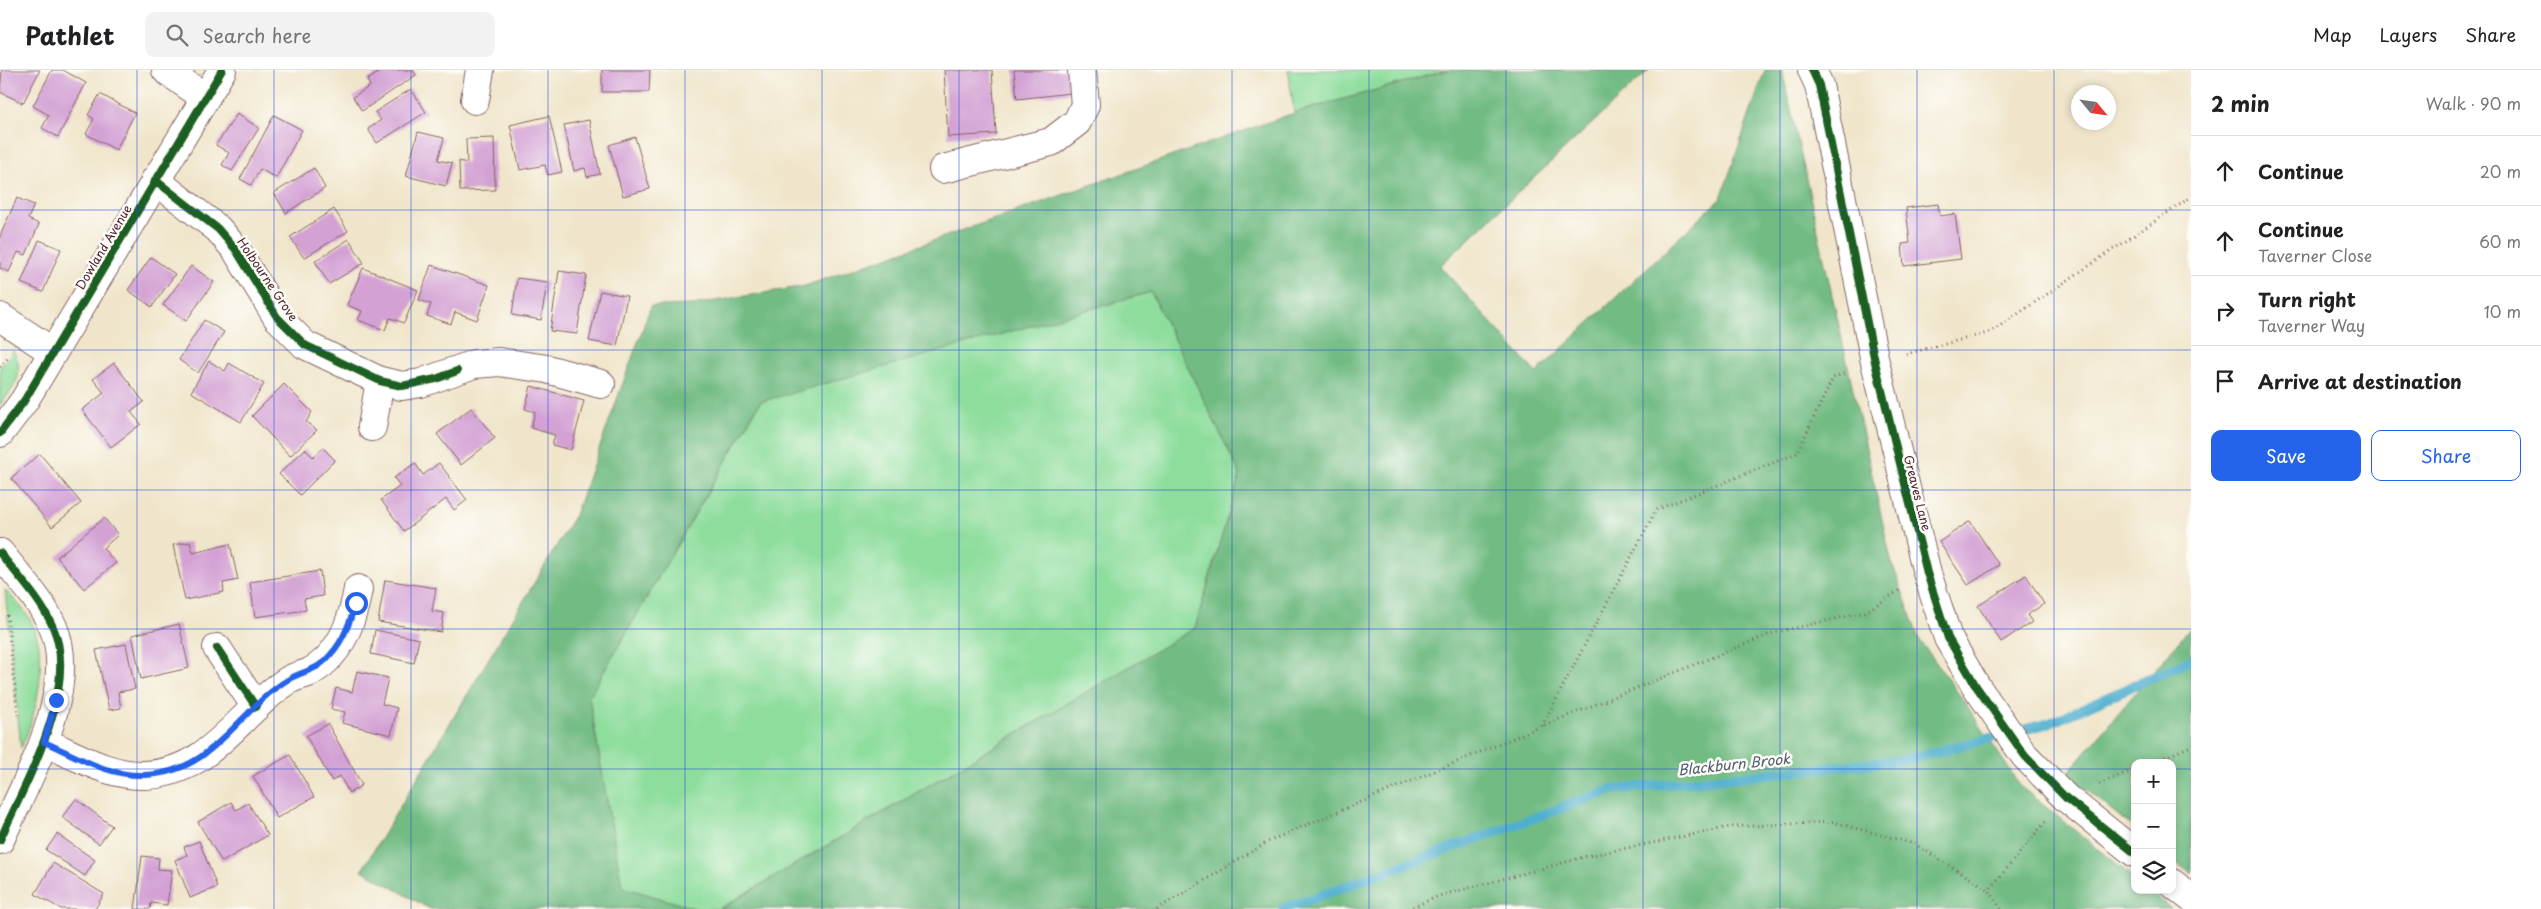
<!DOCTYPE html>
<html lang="en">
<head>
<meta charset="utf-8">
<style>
	:root { --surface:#fff; --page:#f2f2f2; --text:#202124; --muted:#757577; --line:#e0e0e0; --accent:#2563eb }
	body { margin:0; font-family:"Playpen Sans",sans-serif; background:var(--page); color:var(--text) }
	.controls { position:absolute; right:15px; bottom:15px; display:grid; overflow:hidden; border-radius:10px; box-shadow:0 2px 8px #0003 }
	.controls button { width:45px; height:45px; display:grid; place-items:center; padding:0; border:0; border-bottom:1px solid var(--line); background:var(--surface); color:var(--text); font:25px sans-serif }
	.compass { position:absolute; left:2071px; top:15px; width:45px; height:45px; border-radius:50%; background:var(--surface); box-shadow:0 2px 8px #0003; rotate:119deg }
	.stop { position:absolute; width:15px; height:15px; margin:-11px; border:4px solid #2563eb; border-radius:50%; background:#fff }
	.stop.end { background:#2563eb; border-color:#fff; box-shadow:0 1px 5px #0008 }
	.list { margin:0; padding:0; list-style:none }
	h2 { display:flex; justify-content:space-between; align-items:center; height:65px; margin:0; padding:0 20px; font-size:21px }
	h2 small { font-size:16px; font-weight:400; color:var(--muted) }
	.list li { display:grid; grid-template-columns:32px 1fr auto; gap:15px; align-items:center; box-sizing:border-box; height:70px; padding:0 20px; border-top:1px solid var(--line) }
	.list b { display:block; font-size:19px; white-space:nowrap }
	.list p { margin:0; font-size:16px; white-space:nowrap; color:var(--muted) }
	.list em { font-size:16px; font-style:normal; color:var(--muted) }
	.actions { display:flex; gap:10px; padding:15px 20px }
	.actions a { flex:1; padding:11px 0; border:1px solid var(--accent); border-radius:10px; text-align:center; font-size:18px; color:var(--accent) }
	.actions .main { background:var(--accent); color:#fff }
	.icon { flex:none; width:28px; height:28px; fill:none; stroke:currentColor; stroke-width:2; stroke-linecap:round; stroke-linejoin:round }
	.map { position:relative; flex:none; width:2191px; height:839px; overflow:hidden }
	header { display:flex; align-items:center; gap:30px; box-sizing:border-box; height:70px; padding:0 25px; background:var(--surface); border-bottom:1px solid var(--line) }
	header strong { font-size:24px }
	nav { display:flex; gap:28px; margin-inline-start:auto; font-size:18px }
	.search { width:350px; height:45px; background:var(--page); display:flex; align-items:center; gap:12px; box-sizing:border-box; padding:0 18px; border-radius:10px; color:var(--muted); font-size:19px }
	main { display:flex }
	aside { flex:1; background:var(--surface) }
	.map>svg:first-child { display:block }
	.green { fill:#8ddd9c; stroke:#6c7e64 }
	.forest { fill:#72bc84; stroke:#5e6e58 }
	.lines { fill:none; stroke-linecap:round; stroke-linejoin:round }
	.stream { stroke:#50afce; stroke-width:10 }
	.building { fill:#d3a1d4 }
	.minor-casing { stroke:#846463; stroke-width:30 }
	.path { stroke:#846463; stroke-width:3; stroke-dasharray:1 4; stroke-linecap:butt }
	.minor { stroke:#fff; stroke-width:28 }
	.cycleway-casing { stroke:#fdfcf7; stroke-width:11 }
	.cycleway { stroke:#1b5e20; stroke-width:8 }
	.route { stroke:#2563eb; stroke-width:6 }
	.grid { fill:none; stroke:#1d4ed8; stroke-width:1; stroke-opacity:0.55 }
	.labels { text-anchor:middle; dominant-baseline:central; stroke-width:5; stroke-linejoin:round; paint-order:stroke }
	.street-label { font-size:12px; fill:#4a1f2b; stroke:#fdfcf7 }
	.water-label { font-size:14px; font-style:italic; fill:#4c596c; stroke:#fdfcf7 }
</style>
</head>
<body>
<header>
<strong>Pathlet</strong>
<div class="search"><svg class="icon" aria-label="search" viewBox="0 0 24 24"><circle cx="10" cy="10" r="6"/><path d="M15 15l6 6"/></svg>Search here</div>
<nav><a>Map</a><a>Layers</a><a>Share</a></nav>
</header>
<main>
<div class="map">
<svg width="2191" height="839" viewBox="0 0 2191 839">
	<rect width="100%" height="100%" fill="#fdfcf7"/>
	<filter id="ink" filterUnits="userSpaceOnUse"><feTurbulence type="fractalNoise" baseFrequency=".02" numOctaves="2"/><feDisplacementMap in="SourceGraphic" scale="10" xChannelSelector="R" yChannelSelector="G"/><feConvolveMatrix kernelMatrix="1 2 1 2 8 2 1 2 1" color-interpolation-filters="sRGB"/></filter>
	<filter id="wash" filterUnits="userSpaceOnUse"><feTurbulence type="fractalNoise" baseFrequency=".0096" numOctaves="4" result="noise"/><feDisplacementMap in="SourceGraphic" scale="20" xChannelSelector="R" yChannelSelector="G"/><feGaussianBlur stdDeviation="1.12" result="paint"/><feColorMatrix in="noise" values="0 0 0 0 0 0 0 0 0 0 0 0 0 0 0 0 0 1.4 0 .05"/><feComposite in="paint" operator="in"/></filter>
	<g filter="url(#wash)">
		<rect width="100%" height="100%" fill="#f0e5ca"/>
		<path class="green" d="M1288,0h160l-154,43z
			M1151,222l89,182 -45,154 -476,281h-22l-75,-22 -33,-190 172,-296z
			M13,281c13,22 2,35 -13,54v-38z
			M5,520c7,8 17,17 23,26 23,36 10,96 -7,132z"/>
		<path class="forest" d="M1448,0h201l-209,196 96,107 185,-175 44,-128h17l109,490 28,79 42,58 60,90 114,92v11h13l23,19h-1451l475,-281 45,-154 -89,-182 -391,110 -171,295 33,190 75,22h-267l-68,-39 213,-355 76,-209 41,-1 113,-19 489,-173z
			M2191,557v247l-19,-15v-96h-37v66l-68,-55z"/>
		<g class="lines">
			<path class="stream" d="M1283,839l328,-119 293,-30 146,-37 141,-63"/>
		</g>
		<g id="blocks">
			<path class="building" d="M2,0h38l-17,33 -23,-11z
				M52,0h11l23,13 -28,54 -16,-9 7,-13 -16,-9z
				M383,0h30l3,5 -54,36 -9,-14 17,-11 -3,-6z
				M602,0h48l-1,22h-47z
				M944,0h48l4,64 -48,3z
				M1014,0h55l2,23 -54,6z
				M411,19l15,23 -49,31 -9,-14 13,-9 -6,-8z
				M100,24l35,19 -19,37 -30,-16 8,-15 -6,-4z
				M237,44l22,14 -27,43 -10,-6 7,-12 -13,-8z
				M274,45l28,15 -26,48 -16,-9 -9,16 -11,-6z
				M549,46l13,56 -14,3 -3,-10 -25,5 -10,-45z
				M589,50l11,54 -13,3 -2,-9 -11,3 -10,-46z
				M418,62l26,6 -6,22 14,3 -6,23 -40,-10z
				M635,67l15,52 -27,7 -14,-51z
				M494,68l1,52 -35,1 -1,-30 8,2 -1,-24z
				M314,98l11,20 -39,25 -12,-20z
				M17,128l17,7 -6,14 11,5 -13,31 -8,-3 -9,20 -9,-4v-32z
				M1938,134l2,12 15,-2 6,45 -57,7 -2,-22 8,-1 -4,-35z
				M334,139l14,22 -44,27 -14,-21z
				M349,169l15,24 -35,21 -14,-23z
				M39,170l22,9 -18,43 -22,-9z
				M151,187l24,17 -23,33 -24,-17z
				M431,195l58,20 -12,35 -22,-8 -4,12 -24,-8 4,-12 -12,-4z
				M191,196l23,16 -28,39 -23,-16z
				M363,198l55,22 -14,33 -14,-5 -5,12 -27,-10 4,-9 -15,-6z
				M559,201l27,4 -9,59 -27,-3z
				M517,208l30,4 -6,38 -29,-5z
				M600,221l27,5 -10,50 -28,-5z
				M204,250l20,12 -26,41 -19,-13z
				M209,291l16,10 4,-8 35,21 -23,38 -50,-30z
				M114,293l30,39 -13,10 10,12 -30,23 -29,-37 22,-17 -11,-14z
				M284,314l28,28 -6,10 11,8 -27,26 -38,-40z
				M531,316l53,15 -13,49 -19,-5 3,-10 -24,-7 4,-16 -10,-3z
				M471,338l24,30 -34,27 -24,-31z
				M323,378l12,12 -35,35 -21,-21 26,-25 8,8z
				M40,384l41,49 -29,24 -41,-49z
				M415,393l8,12 16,-12 28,37 -13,10 -8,-11 -42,32 -23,-31 19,-14 -6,-8z
				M104,448l14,17 -15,13 13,15 -32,26 -27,-32z
				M1970,451l29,44 -31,20 -29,-43z
				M190,472l3,11 37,-9 8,36 -15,3 1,9 -39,8 -12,-55z
				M320,501l3,25 -19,3 2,11 -51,7 -5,-35z
				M2026,505l18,29 -17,11 5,7 -31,20 -23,-36z
				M385,510l51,8 -4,23 12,2 -3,19 -63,-10z
				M179,554l10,44 -48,11 -9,-44z
				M375,560l44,9 -5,24 -43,-9z
				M126,574l9,45 -17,3 3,16 -12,2 -13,-60z
				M357,601l31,7 -6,26 15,4 -6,27 -49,-12 3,-11 -14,-3 5,-21 16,4z
				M328,654l34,61 -13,8 -9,-17 -8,5 -26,-45z
				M290,685l24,42 -37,21 -24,-42z
				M76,729l36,27 -13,18 -37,-27z
				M231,732l5,8 12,-7 20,32 -46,27 -24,-40z
				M57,764l38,26 -10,16 -39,-26z
				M199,771l18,46 -27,11 -15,-38 12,-5 -3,-8z
				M142,786l17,2 -1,11 14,1 -5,35 -16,-2 -1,6h-15z
				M53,793l51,31 -9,15h-34l-26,-15z"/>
		</g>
	</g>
	<g filter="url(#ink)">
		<use href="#blocks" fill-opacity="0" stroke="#846463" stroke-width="1"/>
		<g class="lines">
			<g class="minor-casing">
				<path id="minor" d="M166,0l38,27
					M1812,0l7,15 56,277 52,211 21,65 28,48 49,70 41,42 69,55
					M475,30l5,-30
					M943,99l108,-27 26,-20 8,-17 -3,-35
					M155,110l63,49 18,21 41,67 28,28 75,36 22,5 19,-3 53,-19 25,-2 48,7 54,15
					M0,247l53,35
					M372,357l8,-46
					M0,363l24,-32 198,-331
					M0,483c18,23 41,47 53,74 27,62 -28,156 -53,213
					M217,578l39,59
					M44,672c31,13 65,34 99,33 68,-1 96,-64 146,-95 6,-4 15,-5 21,-8 7,-4 16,-11 21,-17 16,-18 23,-43 27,-66
					M2172,813l19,15"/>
			</g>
			<path class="path" d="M1906,284l85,-22 200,-135
				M0,297l8,-9
				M7,545l11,100
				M1542,656l114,-216 141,-57 36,-75 12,-5
				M2151,693l40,-17
				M2099,714l36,-15
				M1157,839l114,-69 271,-114 231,-93 92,-21 35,-22
				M1408,839l31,-13 153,-41 138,-28 103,-5 82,22 74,46
				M2001,839l-12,-19 57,-69"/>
			<use href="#minor" class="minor"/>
			<g class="cycleway-casing">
				<path id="cycleway" d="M1812,0l7,15 56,277 52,211 21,65 28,48 49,70 41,42 69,55
					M155,110l63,49 18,21 41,67 28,28 75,36 22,5 34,-7 21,-8
					M0,363l24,-32 198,-331
					M0,483c18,23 41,47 53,74 27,62 -28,156 -53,213
					M217,578l39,59"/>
			</g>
			<use href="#cycleway" class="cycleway"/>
		</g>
	</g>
	<g class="lines" filter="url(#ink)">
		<path class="route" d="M56,630l-12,42c31,13 65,35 100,33 71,-2 93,-65 145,-96 16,-9 29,-8 42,-25 13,-14 19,-33 25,-51"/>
	</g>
	<path class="grid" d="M137,0v839M274,0v839M411,0v839M548,0v839M685,0v839M822,0v839M959,0v839M1096,0v839M1232,0v839M1369,0v839M1506,0v839M1643,0v839M1780,0v839M1917,0v839M2054,0v839M0,140h2191M0,280h2191M0,420h2191M0,559h2191M0,699h2135M2172,699h19"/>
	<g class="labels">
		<g class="street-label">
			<text transform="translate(103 177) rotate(-59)">Dowland Avenue</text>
			<text transform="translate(268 209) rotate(56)">Holbourne Grove</text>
			<text transform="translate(1918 423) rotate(76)">Greaves Lane</text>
		</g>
		<g class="water-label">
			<text transform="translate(1734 694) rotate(-6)">Blackburn Brook</text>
		</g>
	</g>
</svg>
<div class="controls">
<button>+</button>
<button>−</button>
<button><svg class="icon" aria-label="layers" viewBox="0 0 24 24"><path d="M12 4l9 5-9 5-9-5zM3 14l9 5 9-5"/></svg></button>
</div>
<svg class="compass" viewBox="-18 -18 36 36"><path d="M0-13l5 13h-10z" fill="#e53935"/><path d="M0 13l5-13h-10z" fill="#757577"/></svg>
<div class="stop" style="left:356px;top:533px"></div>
<div class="stop end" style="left:56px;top:630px"></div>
</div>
<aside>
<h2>2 min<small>Walk · 90 m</small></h2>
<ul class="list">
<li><svg class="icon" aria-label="ahead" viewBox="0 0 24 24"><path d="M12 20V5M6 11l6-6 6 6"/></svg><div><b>Continue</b></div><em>20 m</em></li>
<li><svg class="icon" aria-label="ahead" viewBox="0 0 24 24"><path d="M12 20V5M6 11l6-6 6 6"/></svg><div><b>Continue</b><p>Taverner Close</p></div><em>60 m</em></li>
<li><svg class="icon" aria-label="right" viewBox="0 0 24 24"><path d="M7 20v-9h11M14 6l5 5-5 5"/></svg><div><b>Turn right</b><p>Taverner Way</p></div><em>10 m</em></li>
<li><svg class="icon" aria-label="arrive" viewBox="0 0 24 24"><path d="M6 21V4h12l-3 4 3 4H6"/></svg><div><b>Arrive at destination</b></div></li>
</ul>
<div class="actions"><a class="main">Save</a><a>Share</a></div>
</aside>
</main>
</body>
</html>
